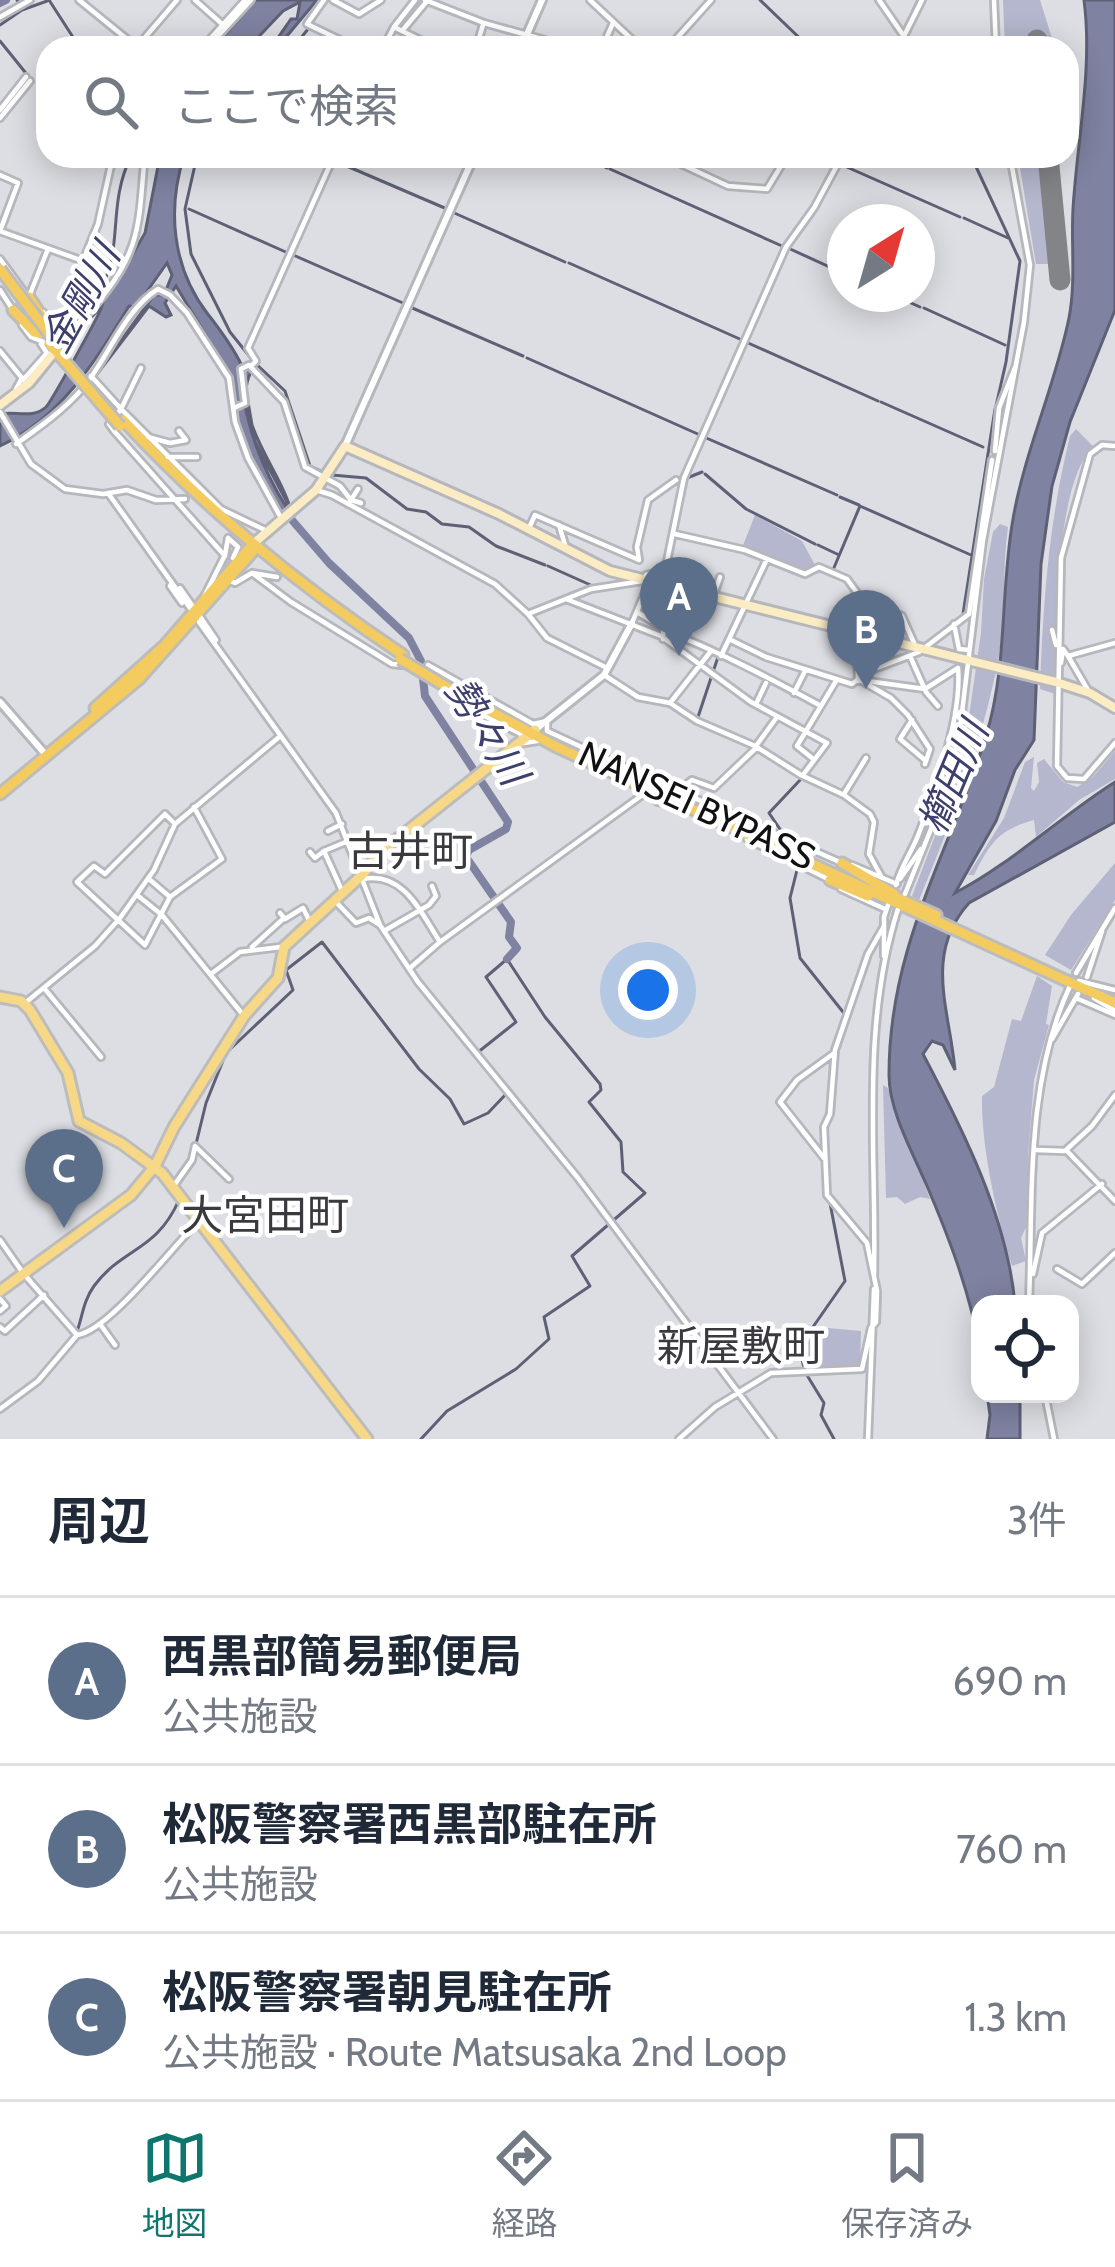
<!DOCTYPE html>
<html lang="ja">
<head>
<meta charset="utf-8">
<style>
	:root { --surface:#fff; --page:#f6f6f7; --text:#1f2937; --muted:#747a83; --line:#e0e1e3; --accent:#0f766e }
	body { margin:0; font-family:Cabin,"Noto Sans JP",sans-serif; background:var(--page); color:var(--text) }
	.controls { position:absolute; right:36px; bottom:36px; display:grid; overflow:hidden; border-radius:24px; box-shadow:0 6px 30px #0003 }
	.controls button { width:108px; height:108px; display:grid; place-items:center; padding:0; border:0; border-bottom:3px solid var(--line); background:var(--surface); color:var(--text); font:60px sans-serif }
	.compass { position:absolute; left:827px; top:204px; width:108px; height:108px; border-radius:50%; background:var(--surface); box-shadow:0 6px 30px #0003; rotate:37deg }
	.you { position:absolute; left:648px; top:990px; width:42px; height:42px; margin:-30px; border:9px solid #fff; border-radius:50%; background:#1a73e8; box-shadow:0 0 0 18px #1a73e833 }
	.badge { display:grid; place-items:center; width:78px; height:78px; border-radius:50%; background:var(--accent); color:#fff; font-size:39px; font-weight:700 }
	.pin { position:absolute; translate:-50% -99px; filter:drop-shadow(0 3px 6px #0008) }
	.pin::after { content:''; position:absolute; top:63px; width:42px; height:36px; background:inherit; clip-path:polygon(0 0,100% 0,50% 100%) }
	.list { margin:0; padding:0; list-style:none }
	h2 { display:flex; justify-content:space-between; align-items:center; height:156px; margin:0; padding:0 48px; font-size:51px }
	h2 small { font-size:39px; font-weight:400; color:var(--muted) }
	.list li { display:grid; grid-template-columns:78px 1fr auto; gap:36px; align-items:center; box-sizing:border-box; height:168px; padding:0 48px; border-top:3px solid var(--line) }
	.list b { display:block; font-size:45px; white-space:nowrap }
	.list p { margin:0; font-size:39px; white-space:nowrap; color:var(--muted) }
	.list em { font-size:39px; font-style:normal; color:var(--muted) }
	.icon { flex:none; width:66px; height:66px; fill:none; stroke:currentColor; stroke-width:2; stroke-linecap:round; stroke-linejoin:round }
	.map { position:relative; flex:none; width:1115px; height:1439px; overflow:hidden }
	.search { position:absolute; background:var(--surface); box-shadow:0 6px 30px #0003; left:36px; right:36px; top:36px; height:132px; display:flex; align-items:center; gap:30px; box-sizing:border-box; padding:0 42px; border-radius:36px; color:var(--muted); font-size:45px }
	.sheet { height:660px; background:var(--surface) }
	nav { display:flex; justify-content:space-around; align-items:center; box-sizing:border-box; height:168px; border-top:3px solid var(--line); background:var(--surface); font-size:33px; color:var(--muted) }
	nav a { display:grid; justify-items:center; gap:6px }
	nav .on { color:var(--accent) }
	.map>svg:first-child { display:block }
	.green { fill:#b4b7cd }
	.water { fill:#7f82a1; stroke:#5e6076; stroke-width:3 }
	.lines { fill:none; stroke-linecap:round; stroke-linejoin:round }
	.stream { stroke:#5e6076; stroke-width:3 }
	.river { stroke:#7f82a1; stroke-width:8 }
	.runway { stroke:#838487; stroke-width:21 }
	.minor-casing { stroke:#b6b7bc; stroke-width:10 }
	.tertiary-casing { stroke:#b6b7bc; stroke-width:12 }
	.secondary-casing { stroke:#b6b7bc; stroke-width:14 }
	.primary-casing { stroke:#bcbcbd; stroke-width:15 }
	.trunk-casing { stroke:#bcbcbd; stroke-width:15 }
	.minor { stroke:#fff; stroke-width:4.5 }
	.tertiary { stroke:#fff; stroke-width:6 }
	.secondary { stroke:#fbecc3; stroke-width:8 }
	.primary { stroke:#f7d887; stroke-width:9 }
	.trunk { stroke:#f4cb5f; stroke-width:9 }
	.trunk-bridge-casing { stroke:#bcbcbd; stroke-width:15; stroke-linecap:butt }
	.trunk-bridge { stroke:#f4cb5f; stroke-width:9 }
	.labels { text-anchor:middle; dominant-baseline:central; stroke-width:9; stroke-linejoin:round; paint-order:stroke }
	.street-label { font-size:36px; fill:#111113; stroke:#fff }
	.water-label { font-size:39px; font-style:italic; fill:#3d3f6c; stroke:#fff }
	.quarter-label { font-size:42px; fill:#3a3a3e; stroke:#fff }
</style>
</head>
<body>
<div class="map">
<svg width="1115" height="1439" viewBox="0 0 1115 1439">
	<rect width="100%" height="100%" fill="#dddee3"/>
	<path class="green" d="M1003,0h37l15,48h-14l-2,-9h-4l1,9h-31z
		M1018,156h28l10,108h-20z
		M1076,429l17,17c-40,43 -36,188 -38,248l-15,-5c3,-88 9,-168 30,-253z
		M755,515l47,26 14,26 -11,5 -63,-24z
		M1000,524l8,3c-6,42 -2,86 -9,128 -15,84 -48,167 -80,245l-7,-4 50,-131 19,-132 3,-54 9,-47z
		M1115,751v28l-36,21 -43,37 -2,-17c-36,10 -44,23 -60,55h-6l36,-57 21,-56 9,-5 -3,31 3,3 5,-9 -2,-19 7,-4 19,23 14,5 16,-10z
		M1115,863v37l-44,70 -26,-15 26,-40z
		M1037,976l15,10 -6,38 3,1 -15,55 -6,74v69l-7,15 5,23 -14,5c-15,-50 -31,-118 -30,-170l12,-9 18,-68 9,2z
		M883,1085l5,3 42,111 -10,-2 -15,7 -8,-7 -11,1z
		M817,1327l44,4 -1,36 -53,1 -1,-22z"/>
	<path class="water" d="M256,0h61l-40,48 -4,-3 18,-26h6l3,-17 -17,9 -35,37h-35z
		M1084,0h31v310l-45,112 -18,64 -11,78 -7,176 -19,30 -19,51 -41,72c57,-30 105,-76 160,-111v40l-146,81c-46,51 -19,108 -14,167l-12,-25 -11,-4 -9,13c40,76 84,163 92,250h-35v46c-10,-57 -30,-110 -53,-164 -14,-33 -38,-75 -38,-111 0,-130 60,-221 97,-339 22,-72 14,-144 27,-217 12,-69 42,-133 56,-201 7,-37 2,-72 4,-109 4,-68 20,-141 11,-209z
		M160,156h24c-17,53 -12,111 23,157 11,14 26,34 35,53l9,6c-22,42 32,103 39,136l-35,-66 -11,-63 -4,-1c7,50 21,89 48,132l-5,3 -31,-52 -16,-41 -9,-50 -51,-84 -11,17 6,12 -5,2 -17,-11 -55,72 60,-83h10l8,-20 -5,-12 -31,44 -7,-1c-33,54 -67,111 -129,140v-32c16,-3 33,5 46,-7 5,-5 54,-93 56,-101l-19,20 36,-48 26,-45z
		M987,1394h33v45h-33l3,-24z"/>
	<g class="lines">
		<path class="stream" d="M49,0l31,48
			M760,0l50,48
			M22,10l25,-9
			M0,25l22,-15 -5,-10
			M906,26l12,-26
			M681,38l20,10
			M0,41l29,36 -20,25
			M293,48l15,-19
			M197,156l-12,53 6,45 39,78 24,30 31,29 25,75 13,6
			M324,156l6,3
			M580,156l27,12
			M844,156l-4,8 120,53
			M971,156l49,105 -14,101 -10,44
			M335,161l112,48
			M610,169l172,77
			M189,209l99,44
			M452,212l113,50
			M964,218l44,20
			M788,248l57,26
			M293,255l110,48
			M569,263l173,77
			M891,294l29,13
			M410,307l113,49
			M924,308l81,37
			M69,324c68,-54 31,-104 62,-168
			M746,342l132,59
			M527,358l173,77
			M881,402l102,45
			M704,437l133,58
			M705,474l41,35
			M332,475l34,3 41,31 19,3 16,12 27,3 27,19 49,19
			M687,478l15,-6
			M840,497l19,8
			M748,510l67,34
			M818,545l19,9
			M548,566l47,21
			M852,582l-19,-12 27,-64 111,49
			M652,585l4,10 10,8 2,27
			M963,614l32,-205
			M862,623l5,-19
			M682,635l24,11
			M698,717l21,-63
			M784,835l-15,-22 32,-34
			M798,866l-8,32 10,60 47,59
			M196,1144l10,-41 20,-50 67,-63 -7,-20 36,-28 97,127 31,30 14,25 24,-11 19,-20
			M827,1145v-20l5,-11
			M830,1203l15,78 -46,66 6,25 19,31 -3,12 13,24
			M64,1354c20,-22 14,-46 30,-68 29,-39 62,-34 85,-86
			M780,1363l18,-13
			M740,1389l25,-15
			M421,1439l26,-28 69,-42 33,-30 -5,-22 46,-31 -18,-30 73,-63 -22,-21 -2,-30 -32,-40 12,-12 -1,-6 -55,-67 -38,-58 -21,18 30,45 -39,31"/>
		<path class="river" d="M0,3l6,-3
			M285,512l44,51 80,75 12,23 4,35 83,126 -2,7 -37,21 -3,7 45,65 -2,15 8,11 -10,11"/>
		<path class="runway" d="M1037,40l1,8
			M1048,156l12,124"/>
		<g class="minor-casing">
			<path id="minor" d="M79,0l59,48
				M195,0l27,24
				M324,0l-17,24 50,24
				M333,0l26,14 22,-14
				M425,0l59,23 90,25
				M590,0l51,48
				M879,0l24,35
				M994,0l2,48
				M0,17l30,-17
				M394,27l21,-27
				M402,31l35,17
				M136,48l41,-48
				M202,48l43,-48
				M207,48l44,-48
				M383,48l11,-21 8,4 25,-30
				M476,48l7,-23
				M602,48l11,-25
				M668,48l43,-48
				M898,48l24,-48
				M0,110l26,-33
				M0,118l30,-37
				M664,156l64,30 39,3 20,-33
				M0,175l18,8 -18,48
				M0,231l83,30 15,-37 15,-68
				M0,259l27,37
				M0,290l13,20
				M30,294l18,-45
				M43,312l13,21
				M22,325l9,12 13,5
				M55,333l21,-10
				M0,351l22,27 -6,11
				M55,351c26,-31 60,-62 75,-100 12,-29 11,-64 15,-95
				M252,365l4,-4 -8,-13 86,-192
				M91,376l30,33 20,-41
				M23,380l24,-27 -6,-9
				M234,408l11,-5 -4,-34 8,-4 35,37 21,65 35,19 11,14 -3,4
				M0,412l31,52 34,25 38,5 24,-4 29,10 29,-1
				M148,437l22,6 16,-3 -7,-9
				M16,444c24,-17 48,-34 67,-56 25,-30 42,-79 75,-99l12,6 17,18 42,65 6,44 13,36 33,60
				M1115,446l-13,-1 -12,9 -29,104 -4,208 10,12 17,1 31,-36
				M995,451l4,-43 17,-43
				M167,457h30
				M358,489l-7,11 10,3
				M316,490l16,5 163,89 33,30 19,24 60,30
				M108,493l82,115
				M559,525l7,23
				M530,526l5,-11 104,45 -2,-13 11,-47 28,-20
				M675,534l70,16 60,24 14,-7 28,12 16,22 39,15 12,27
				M228,538l10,9 -5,11 3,2
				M225,556l-111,-125 -5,-7 12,-15 100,100 44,21
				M252,573l25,4
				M229,580l6,3 17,-10 39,29 101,62 10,1
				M172,583l-2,3 12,17
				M180,588l14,20
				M713,597l7,-20
				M566,599l95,37 90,66 76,41 -24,32
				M202,601l23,-46 3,-17
				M637,612l26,16
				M528,614l63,-25 51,-8
				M199,615l17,25
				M199,622l137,191 44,112 38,57 160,196 195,261
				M632,623l17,-40 -3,-8 19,-4
				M954,624l5,25 10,1
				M1052,630l4,15
				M666,631c52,20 105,48 155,75
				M663,639l2,-68 19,-93 102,-231 28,-39 28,-52
				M731,640l35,17 86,27 17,-13 50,-19 50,-38 23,-154
				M721,656l46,-97
				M910,656l16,36 12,14
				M1068,656l21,36
				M1061,663l2,-14 5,7 47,-13
				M428,665l105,59 14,-3v10l125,58 9,-3 2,7 159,70
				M604,675l34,22 32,6 27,18 58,25 46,29 43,20 26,19 4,8 -5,32 12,22
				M860,680l31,18 17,17 22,34 -5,15
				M860,680l65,9 33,-21
				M858,681l-1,-48 8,-29
				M449,693l11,11 61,30 3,9 13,-2
				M794,693l11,-22
				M670,703l41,-52
				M756,704l10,-21
				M912,720l-12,19 26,22
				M756,746l21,-29
				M812,758l-15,-12 39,-65
				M640,788l18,14 13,2
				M844,794l22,-36
				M667,799l25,-19 22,8 42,-40
				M175,824l-10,-10 -60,60 -11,-8 -17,16 68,63 25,-48 52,-38 -28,-52
				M328,831l14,-7
				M747,839l81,40
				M310,852l5,6 9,-7
				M852,865l45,19
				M149,879l21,18
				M363,879c41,-8 58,34 77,63
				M900,879l21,-30
				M896,885c5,-19 17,-35 23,-52 18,-46 43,-119 39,-165
				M841,889l44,20
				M343,893l-19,-42 24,-10
				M905,894l34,-85 20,-72 24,-197 41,-218 6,-57 -20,-109
				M137,895l25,20 82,101
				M335,901l21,22 13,-5 11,7
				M280,913l5,6 18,-11 7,14
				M384,931l45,-26 7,-9 -4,-10
				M252,947l31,-28
				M884,956v-39l4,-12
				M410,968l30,-26 205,-149
				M1076,973l39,-65
				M211,974l29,-22 41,-5
				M1087,977l15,-46
				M1079,981l36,9
				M44,988l57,69
				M1076,998l39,17
				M1094,998l21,13
				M25,1003l70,-57 25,-28 34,-48 21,-46 103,-86
				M1052,1039l26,-45
				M1036,1150l29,1 27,-25 23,-31
				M1066,1150l49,51
				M824,1158l-44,-56 17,-22 36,-26
				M173,1187l19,-27 3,-14 34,33
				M0,1240l23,33 54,62 -39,46 -38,28
				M1057,1269l25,15 33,-31
				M1033,1274l9,-41 60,-49
				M874,1277c3,-121 -14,-250 24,-368
				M0,1299l6,7 -6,5
				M1029,1304c4,-105 -4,-222 41,-318
				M100,1324l15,21
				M0,1327l5,4 39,-36
				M77,1335c32,-4 95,-88 121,-113
				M1045,1394l9,45
				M679,1439l36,-32 56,-34 91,-4 9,-41 5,-6 1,-31 -10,-48 -40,-48 -3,-68 6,-13 5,-64 33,-96 16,-28
				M868,1439l6,-150"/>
		</g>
		<g class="tertiary-casing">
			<path id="tertiary" d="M521,48l21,-48
				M345,446l129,-290
				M0,702l46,53
				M535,730l69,-55 28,-52"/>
		</g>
		<g class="secondary-casing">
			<path id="secondary" d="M0,405l29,-22 26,-32
				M253,544l63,-54 29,-44 154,68 111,57 446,111 34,11 25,15"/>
		</g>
		<g class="primary-casing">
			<path id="primary" d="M0,997l21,4 9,9 38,63 11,48 42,22 41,30 205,266
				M0,1291l131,-96 24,-29 19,-39 70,-111 34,-38 6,-31 77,-71 19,-23 155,-123"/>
		</g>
		<g class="trunk-casing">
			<path id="trunk" d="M29,297l13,20 1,10
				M13,310l21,22 7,1
				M49,343l12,14
				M123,420c83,90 178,167 280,235
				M462,696l95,51 558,256
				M95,708l70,-63 88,-101
				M0,794l139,-115 114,-128v-7
				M842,863l52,31
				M830,880l38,16
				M891,895l45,20"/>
		</g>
		<use href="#minor" class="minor"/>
		<use href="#tertiary" class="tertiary"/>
		<use href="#secondary" class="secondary"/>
		<use href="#primary" class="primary"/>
		<use href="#trunk" class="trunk"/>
		<g class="trunk-bridge-casing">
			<path id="trunk-bridge" d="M0,269l53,70
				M61,357l59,69
				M400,659l62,37"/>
		</g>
		<use href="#trunk-bridge" class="trunk-bridge"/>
	</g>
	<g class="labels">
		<g class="street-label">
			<text transform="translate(697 805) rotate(25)">NANSEI BYPASS</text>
		</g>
		<g class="water-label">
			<text transform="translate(80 298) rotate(-61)">金剛川</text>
			<text transform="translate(487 731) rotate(58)">勢々川</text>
			<text transform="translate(953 777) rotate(-67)">櫛田川</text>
		</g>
		<g class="quarter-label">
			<text x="410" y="851">古井町</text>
			<text x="265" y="1215">大宮田町</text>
			<text x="741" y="1346">新屋敷町</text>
		</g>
	</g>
</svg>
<div class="controls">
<button><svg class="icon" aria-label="locate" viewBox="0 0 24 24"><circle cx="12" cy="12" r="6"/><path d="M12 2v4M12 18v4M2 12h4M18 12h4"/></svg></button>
</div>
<svg class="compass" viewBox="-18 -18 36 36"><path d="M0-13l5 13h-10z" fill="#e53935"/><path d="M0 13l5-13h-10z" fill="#747a83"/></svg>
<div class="you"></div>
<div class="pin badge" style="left:679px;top:656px;background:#5c6f8a">A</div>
<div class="pin badge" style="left:866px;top:689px;background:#5c6f8a">B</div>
<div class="pin badge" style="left:64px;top:1228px;background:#5c6f8a">C</div>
<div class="search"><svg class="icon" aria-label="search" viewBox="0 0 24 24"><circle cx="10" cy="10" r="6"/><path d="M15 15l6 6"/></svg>ここで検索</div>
</div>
<section class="sheet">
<h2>周辺<small>3件</small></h2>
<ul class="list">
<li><span class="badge" style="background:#5c6f8a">A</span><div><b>西黒部簡易郵便局</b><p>公共施設</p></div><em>690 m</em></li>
<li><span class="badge" style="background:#5c6f8a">B</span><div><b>松阪警察署西黒部駐在所</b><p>公共施設</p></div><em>760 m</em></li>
<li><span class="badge" style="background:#5c6f8a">C</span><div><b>松阪警察署朝見駐在所</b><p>公共施設 · Route Matsusaka 2nd Loop</p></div><em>1.3 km</em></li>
</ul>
</section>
<nav>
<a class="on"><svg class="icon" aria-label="map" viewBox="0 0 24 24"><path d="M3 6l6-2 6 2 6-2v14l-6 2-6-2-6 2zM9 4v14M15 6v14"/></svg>地図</a>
<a><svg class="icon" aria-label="directions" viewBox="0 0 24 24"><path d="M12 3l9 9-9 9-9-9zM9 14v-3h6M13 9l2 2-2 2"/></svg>経路</a>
<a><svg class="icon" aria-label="saved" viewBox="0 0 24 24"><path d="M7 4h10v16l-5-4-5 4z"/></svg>保存済み</a>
</nav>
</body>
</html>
